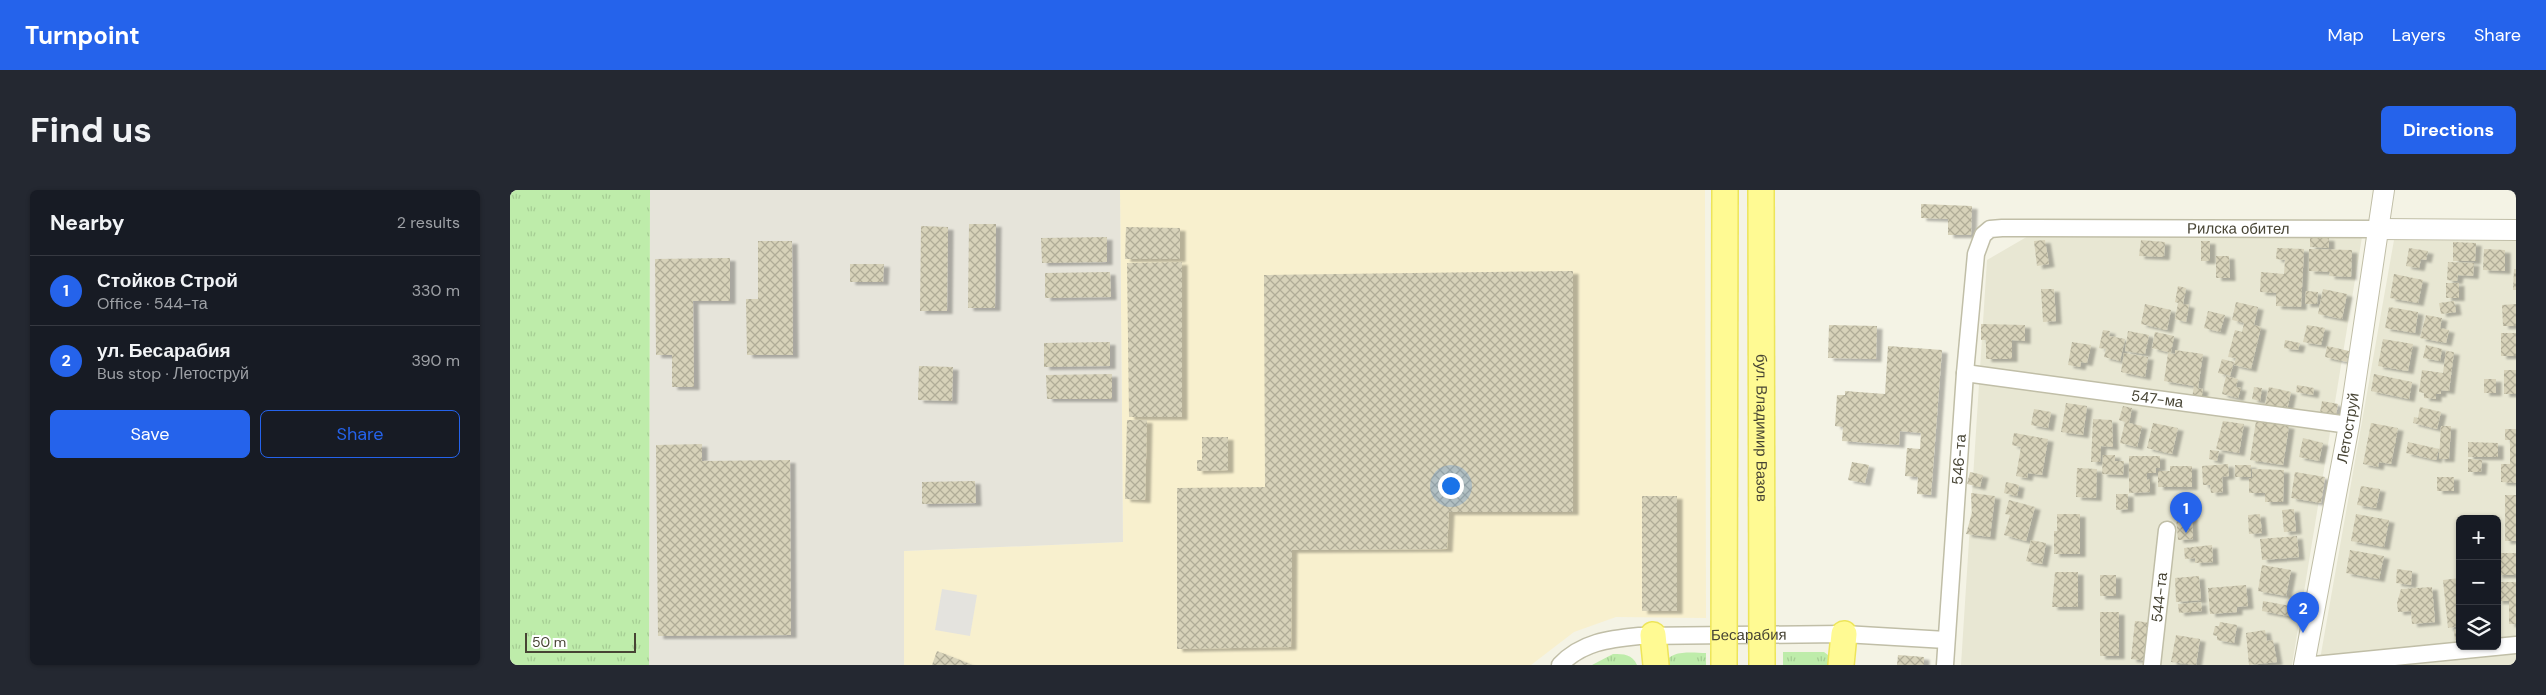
<!DOCTYPE html>
<html lang="en">
<head>
<meta charset="utf-8">
<style>
	:root { --surface:#171b24; --page:#242831; --text:#f1f3f6; --muted:#9ea1a6; --line:#363941; --accent:#2563eb }
	body { margin:0; font-family:"DM Sans",sans-serif; background:var(--page); color:var(--text) }
	.controls { position:absolute; right:15px; bottom:15px; display:grid; overflow:hidden; border-radius:8px; box-shadow:0 1px 4px #0004 }
	.controls button { width:45px; height:45px; display:grid; place-items:center; padding:0; border:0; border-bottom:1px solid var(--line); background:var(--surface); color:var(--text); font:25px sans-serif }
	.scale { position:absolute; left:15px; bottom:12px; width:111px; box-sizing:border-box; padding-left:5px; border:2px solid #474434; border-top:0; font-size:14px; line-height:18px; white-space:nowrap; color:#474434; -webkit-text-stroke:4px #fff; paint-order:stroke }
	.you { position:absolute; left:940px; top:295px; width:18px; height:18px; margin:-12px; border:4px solid #fff; border-radius:50%; background:#1a73e8; box-shadow:0 0 0 8px #1a73e833 }
	.badge { display:grid; place-items:center; width:32px; height:32px; border-radius:50%; background:var(--accent); color:#fff; font-size:16px; font-weight:700 }
	.pin { position:absolute; translate:-50% -41px; filter:drop-shadow(0 1px 2px #0008) }
	.pin::after { content:''; position:absolute; top:26px; width:18px; height:15px; background:inherit; clip-path:polygon(0 0,100% 0,50% 100%) }
	.list { margin:0; padding:0; list-style:none }
	h2 { display:flex; justify-content:space-between; align-items:center; height:65px; margin:0; padding:0 20px; font-size:21px }
	h2 small { font-size:16px; font-weight:400; color:var(--muted) }
	.list li { display:grid; grid-template-columns:32px 1fr auto; gap:15px; align-items:center; box-sizing:border-box; height:70px; padding:0 20px; border-top:1px solid var(--line) }
	.list b { display:block; font-size:19px; white-space:nowrap }
	.list p { margin:0; font-size:16px; white-space:nowrap; color:var(--muted) }
	.list em { font-size:16px; font-style:normal; color:var(--muted) }
	.actions { display:flex; gap:10px; padding:15px 20px }
	.actions a { flex:1; padding:11px 0; border:1px solid var(--accent); border-radius:8px; text-align:center; font-size:18px; color:var(--accent) }
	.actions .main { background:var(--accent); color:#fff }
	.icon { flex:none; width:28px; height:28px; fill:none; stroke:currentColor; stroke-width:2; stroke-linecap:round; stroke-linejoin:round }
	.map { position:relative; flex:none; width:2006px; height:475px; overflow:hidden; border-radius:8px }
	header { display:flex; align-items:center; gap:30px; box-sizing:border-box; height:70px; padding:0 25px; background:var(--accent); color:#fff }
	header strong { font-size:24px }
	nav { display:flex; gap:28px; margin-inline-start:auto; font-size:18px }
	.intro { display:flex; align-items:center; justify-content:space-between; box-sizing:border-box; height:120px; padding:0 30px }
	h1 { margin:0; font-size:35px }
	.button { padding:12px 22px; border-radius:8px; background:var(--accent); color:#fff; font-size:18px; font-weight:700 }
	main { display:flex; gap:30px; padding:0 30px }
	aside { flex:1; background:var(--surface); border-radius:8px; box-shadow:0 1px 4px #0004 }
	.map>svg:first-child { display:block }
	.residential { fill:#e8e7d3; fill-rule:evenodd }
	.commercial { fill:#f8f0ce }
	.industrial { fill:#e6e4da }
	.grass { fill:url(#grass-tufts) }
	.parking { fill:#e4e3de }
	.building { fill:url(#building-cross-hatch); filter:url(#shadow) }
	.lines { fill:none; stroke-linecap:round; stroke-linejoin:round }
	.minor-casing { stroke:#c0bea7; stroke-width:19 }
	.tertiary-casing { stroke:#c0bea7; stroke-width:22 }
	.primary-casing { stroke:#ede55a; stroke-width:28 }
	.minor { stroke:#fff; stroke-width:16 }
	.tertiary { stroke:#fff; stroke-width:20 }
	.primary { stroke:#fffa93; stroke-width:25 }
	.primary-bridge-casing { stroke:#ede55a; stroke-width:28; stroke-linecap:butt }
	.primary-bridge { stroke:#fffa93; stroke-width:25 }
	.labels { text-anchor:middle; dominant-baseline:central; stroke-width:4; stroke-linejoin:round; paint-order:stroke }
	.street-label { font-size:15px; fill:#474434; stroke:#fff }
</style>
</head>
<body>
<header>
<strong>Turnpoint</strong>
<nav><a>Map</a><a>Layers</a><a>Share</a></nav>
</header>
<div class="intro"><h1>Find us</h1><a class="button">Directions</a></div>
<main>
<aside>
<h2>Nearby<small>2 results</small></h2>
<ul class="list">
<li><span class="badge">1</span><div><b>Стойков Строй</b><p>Office · 544-та</p></div><em>330 m</em></li>
<li><span class="badge">2</span><div><b>ул. Бесарабия</b><p>Bus stop · Летоструй</p></div><em>390 m</em></li>
</ul>
<div class="actions"><a class="main">Save</a><a>Share</a></div>
</aside>
<div class="map">
<svg width="2006" height="475" viewBox="0 0 2006 475">
	<defs>
		<pattern id="grass-tufts" width="24" height="20" patternUnits="userSpaceOnUse" patternTransform="scale(1.25)"><rect width="24" height="20" fill="#beecaa"/><path d="M3 7l-1-3M5 7V3M7 7l1-3M15 17l-1-3M17 17v-4M19 17l1-3" fill="none" stroke="#a5cc93"/></pattern>
		<pattern id="building-cross-hatch" width="8" height="8" patternUnits="userSpaceOnUse" patternTransform="scale(1.25)"><rect width="8" height="8" fill="#d7d2b9"/><path d="M0 0l8 8M0 8l8-8" fill="none" stroke="#b0ac97"/></pattern>
		<filter id="shadow"><feDropShadow dx="5.5" dy="3" stdDeviation="1" flood-color="#0004"/></filter>
	</defs>
	<rect width="100%" height="100%" fill="#f4f3e5"/>
	<path class="residential" d="M1520,45l332,2 -70,428h-331l26,-405z
		M1884,50l122,1v424h-197zM1950,329h37v127h-37z"/>
	<path class="commercial" d="M610,0h585l1,428 -90,-1 -42,15 -43,33h-627v-114l219,-9z"/>
	<path class="industrial" d="M140,0h470l3,352 -219,9v114h-255z"/>
	<path class="grass" d="M0,0h140l-1,475h-139z
		M1273,462h41l4,3v10h-45z
		M1196,463v12h-41c4,-16 28,-12 41,-12z
		M1103,464c11,0 19,0 24,11h-45z"/>
	<path class="parking" d="M432,399l35,6 -7,41 -35,-6z"/>
	<path class="building" d="M1411,14l51,2 -1,29h-23v-16l-27,-1z
		M459,34h27l-1,84h-27z
		M411,36l27,1 -1,84h-27z
		M616,37l54,1v31h-55z
		M597,47v25l-65,1 -1,-25z
		M1800,47l19,1v10l-19,-1z
		M1535,50l4,24 -12,2 -3,-25z
		M1631,50l24,2 -1,15 -25,-1z
		M248,51h34l1,114h-46l-1,-56h12z
		M1691,51h9v20h-9z
		M1943,52l23,1 -1,18h-22z
		M1767,58l27,1 -3,58 -25,-1v-13l-16,-1 1,-20 23,2 1,-14 -9,-1z
		M1899,58l19,3 -2,9 -5,-1 -2,9 -13,-2z
		M1799,59l43,1 -1,27 -22,-1 1,-4 -21,-1z
		M1974,59l21,1v21l-22,-1z
		M1706,66h13l1,22h-14z
		M220,68v43h-37l1,86h-22v-32h-16l-1,-96z
		M672,72v155h-53l-2,-154z
		M1938,72l26,1 -1,13 -15,-1 -1,6 -10,-1z
		M340,74h34l-1,18h-33z
		M2004,79h2v21h-3z
		M1063,81v241h-124l-2,37 -155,1 -1,97 -114,2v-161l88,-1 -1,-212z
		M600,82l1,25 -66,1v-25z
		M1884,84l29,6 -5,23 -28,-5z
		M1936,93h13v15h-13z
		M1668,96l8,2 -3,16 6,1 -3,17 -11,-3 3,-16 -3,-1z
		M1531,99h13l2,32 -13,1z
		M1813,99l24,5 -5,25 -24,-5z
		M1796,101l12,1 -1,12h-12z
		M1944,111l2,11 -15,2 -2,-11z
		M1726,112l22,5 -4,18 7,2 -10,42 -17,-4 2,-7 -8,-1 7,-27 7,2 2,-9 -12,-3z
		M1635,114l26,6 -4,20 -26,-6z
		M2006,114v22h-13l-1,-21z
		M1879,117l29,5 -3,21 -30,-5z
		M1698,121l17,4 -5,17 -16,-4z
		M1916,125l16,3 -2,10 9,2 -3,13 -26,-5z
		M1471,134l44,1v16l-13,-1v19h-26v-19h-5z
		M1319,135l48,1 -1,33 -48,-1z
		M1797,135l18,3 -4,17 -18,-3z
		M1593,140l7,1 -1,5 16,3 -5,22 -16,-4 2,-8 -7,-1z
		M1618,141l21,4 -4,19 -20,-3z
		M1645,142l19,4 -3,17 -19,-5z
		M1991,143h15v23h-15z
		M1873,149l30,5 -5,27 -30,-5z
		M1775,150l15,3 -2,7 -14,-2z
		M600,152v24l-66,1v-24z
		M1562,152l19,3 -4,18 -6,-1 -1,5 -12,-2z
		M1916,155l16,4 -2,12 -17,-3z
		M1378,156l54,4 -11,145 -14,-1 1,-17 -13,-1 2,-28 13,1 1,-16 -21,-2 -1,14 -57,-4 1,-14 -8,-1 2,-31h8v-4l40,3z
		M1817,156l22,5 -2,11 -22,-5z
		M1665,160l28,4 -5,34 5,1 -2,11 -9,-2 2,-12 -30,-5 4,-28 7,1z
		M1936,161l8,1 -5,39 -8,-1v4h-5v5l-12,-1v-5l-5,-1 3,-22 21,3z
		M1614,163l24,4 -3,20 -24,-5z
		M1712,169l12,3 -4,14 -12,-3z
		M409,176l34,1 -1,34 -34,-1z
		M1994,180h12v24h-12z
		M602,184v25h-65l-1,-24z
		M1864,184l38,8 -3,17 -38,-8z
		M1716,186l12,3 -2,8 5,1 -3,10 -16,-4z
		M1974,189h12v14h-12z
		M1787,195l17,3 -1,7 -17,-3z
		M1744,197l8,1 -2,13 -8,-2z
		M1759,197l22,5 -4,18 -22,-5z
		M1812,211l16,3 -2,12 -16,-3z
		M1556,213l21,3 -4,29 -22,-3z
		M1613,216l9,2 -3,15 13,3 -5,21 -17,-4 5,-21 -6,-2z
		M1910,217l21,5 -4,17 -24,-6 1,-6 4,1z
		M1524,219l17,3 -3,16 -17,-3z
		M1583,229l19,1 1,27 -12,-1 -1,16h-9z
		M617,230h20l-2,80 -20,-1z
		M1713,231l21,3 -5,29 -23,-4z
		M1746,231l33,5 -6,39 -33,-5z
		M1643,233l25,5 -6,26 -25,-6z
		M1861,233l27,5 -7,36 -12,-2 -1,5 -15,-3z
		M1931,236h10l-2,33h-10z
		M1995,239h11v54l-15,-1v-18h9v-24h-5z
		M1504,243l34,6 -6,36 -14,-2 -1,5 -11,-2 5,-29 -9,-2z
		M692,247h26v33l-31,1v-11h5z
		M1793,248l20,5 -4,18 -20,-4z
		M1898,252l31,7 -3,11 -30,-7z
		M1958,252l30,1v14h-30z
		M192,254v17l88,-1 1,175 -133,1 -2,-191z
		M1700,260l9,1 -2,10 -8,-2z
		M1593,265h12v6h9l-1,14 -21,-1z
		M1619,266h31v12h-4v5h-9v7l3,-1v13l-21,1z
		M1958,269l14,1 -1,12h-13z
		M1342,272l17,3 -4,18 -17,-3z
		M1718,274l1,12 -7,1 1,15 -12,1 -1,-8h-7l-1,-19z
		M1725,275h16v12h-16z
		M1660,276h22v21h-34v-16h12z
		M1567,278l20,1 -1,29 -20,-1z
		M1742,279l32,1 -1,32h-18v-9h-16v-15h3z
		M1460,282l13,3 -3,12 -13,-3z
		M1785,282l30,5 -4,26 -30,-5z
		M1927,287h17v14h-17z
		M465,291l1,22 -54,1v-22z
		M1496,292l13,3 -2,11 -13,-3z
		M1851,296l19,3 -4,19 -19,-3z
		M1461,303l24,3 -5,41 -24,-3 6,-21z
		M1606,304h12v15l-12,1z
		M1995,305h11v46h-11z
		M1132,306h35v115h-35z
		M1499,310l26,7 -9,34 -22,-6 6,-20 -5,-1z
		M1784,319l2,22 -12,1 -2,-22z
		M1547,324h23v40h-26v-23h3z
		M1750,324l2,19 -13,1 -1,-19z
		M1846,324l33,6 -5,27 -33,-6z
		M1682,326l1,23 -15,1 -2,-23z
		M1787,346l2,21 -37,3 -2,-21z
		M1521,350l15,3 -4,21 -16,-3z
		M1702,355l1,17 -18,1v-5l-10,1 -1,-11z
		M1840,360l34,6 -5,23 -33,-6z
		M1987,363h19v22h-19z
		M1752,375l29,5 -5,26 -28,-5z
		M1887,379l15,2 -1,14 -15,-2z
		M1545,382h23v35h-26z
		M1590,385h16v21h-16z
		M1689,386l2,24 -25,2 -1,-24z
		M1950,388v48l-12,2 -5,-48z
		M1987,392h19v42h-7v-23h-12z
		M1736,395l2,21 -11,1v5l-27,2 -2,-26z
		M1922,397l3,35 -23,2 -1,-13 -13,1 -1,-9 4,-14z
		M1753,411l33,6 -2,10 -32,-6z
		M1691,412l1,9 -23,2 -1,-9z
		M1590,422h19v44h-19z
		M1625,431l18,2 -4,38 -18,-2z
		M1710,432l17,3 -3,18 -17,-3v-4l-4,-1 2,-9h4z
		M1950,439v10l-5,1 -1,-10z
		M1755,440l2,11 6,-1 4,22 -28,3 -3,-32z
		M1666,445l24,4 -4,26 -25,-3z
		M427,461l36,14h-41z
		M1388,465l26,2v8h-27z"/>
	<g class="lines">
		<g class="minor-casing">
			<g id="minor">
				<path id="s1" d="M1455,183l384,52"/>
				<path id="s2" d="M1050,475c22,-23 49,-26 79,-29l205,-2 102,6"/>
				<path id="s3" d="M1435,475l20,-292 11,-119 7,-19 7,-6 12,-1 376,1"/>
				<path id="s4" d="M1642,475l15,-135"/>
				<path d="M1804,475l202,-20"/>
			</g>
		</g>
		<g class="tertiary-casing">
			<g id="tertiary">
				<path d="M1868,39l138,1"/>
				<path id="s5" d="M1794,475l45,-240 35,-235"/>
			</g>
		</g>
		<g class="primary-casing">
			<path id="primary" d="M1143,445l3,30
				M1331,475l3,-31"/>
		</g>
		<use href="#minor" class="minor"/>
		<use href="#tertiary" class="tertiary"/>
		<use href="#primary" class="primary"/>
		<g class="primary-bridge-casing">
			<g id="primary-bridge">
				<path id="s6" d="M1251,0l1,475"/>
				<path d="M1214,475l1,-475"/>
			</g>
		</g>
		<use href="#primary-bridge" class="primary-bridge"/>
	</g>
	<g class="labels">
		<g class="street-label">
			<text stroke="none"><textPath href="#s3" startOffset="690">Рилска обител</textPath></text>
			<text stroke="none"><textPath href="#s1" startOffset="194">547-ма</textPath></text>
			<text stroke="none"><textPath href="#s6" startOffset="238">бул. Владимир Вазов</textPath></text>
			<text stroke="none"><textPath href="#s5" startOffset="241">Летоструй</textPath></text>
			<text stroke="none"><textPath href="#s3" startOffset="206">546-та</textPath></text>
			<text stroke="none"><textPath href="#s4" startOffset="68">544-та</textPath></text>
			<text stroke="none"><textPath href="#s2" startOffset="196">Бесарабия</textPath></text>
		</g>
	</g>
</svg>
<div class="controls">
<button>+</button>
<button>−</button>
<button><svg class="icon" aria-label="layers" viewBox="0 0 24 24"><path d="M12 4l9 5-9 5-9-5zM3 14l9 5 9-5"/></svg></button>
</div>
<div class="scale">50 m</div>
<div class="you"></div>
<div class="pin badge" style="left:1676px;top:343px">1</div>
<div class="pin badge" style="left:1793px;top:443px">2</div>
</div>
</main>
</body>
</html>
